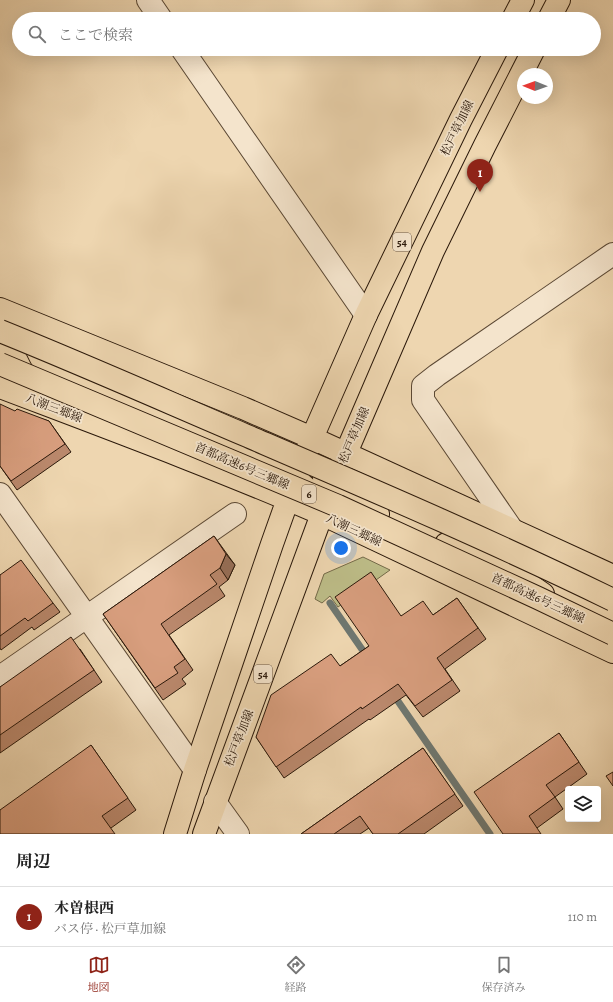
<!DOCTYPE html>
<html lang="ja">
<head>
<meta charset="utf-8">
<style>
	:root { --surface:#fff; --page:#f2f2f2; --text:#222; --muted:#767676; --line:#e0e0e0; --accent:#8f2418 }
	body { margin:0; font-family:Alegreya,"Noto Serif JP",serif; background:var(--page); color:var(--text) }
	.controls { position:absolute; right:12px; bottom:12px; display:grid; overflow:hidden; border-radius:4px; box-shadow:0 4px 16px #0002 }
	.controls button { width:36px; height:36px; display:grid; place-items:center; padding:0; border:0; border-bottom:1px solid var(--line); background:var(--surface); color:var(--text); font:20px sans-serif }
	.compass { position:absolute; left:517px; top:68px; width:36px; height:36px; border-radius:50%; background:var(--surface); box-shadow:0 4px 16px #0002; rotate:271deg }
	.you { position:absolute; left:341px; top:548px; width:14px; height:14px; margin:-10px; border:3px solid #fff; border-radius:50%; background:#1a73e8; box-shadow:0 0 0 6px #1a73e833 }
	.badge { display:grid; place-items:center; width:26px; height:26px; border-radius:50%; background:var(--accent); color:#fff; font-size:13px; font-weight:700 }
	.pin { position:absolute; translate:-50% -33px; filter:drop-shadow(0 1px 2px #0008) }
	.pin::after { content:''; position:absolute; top:21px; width:14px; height:12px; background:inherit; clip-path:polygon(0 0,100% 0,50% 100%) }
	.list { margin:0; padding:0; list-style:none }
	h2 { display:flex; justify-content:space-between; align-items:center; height:52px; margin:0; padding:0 16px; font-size:17px }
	h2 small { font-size:13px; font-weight:400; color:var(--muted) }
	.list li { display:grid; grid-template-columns:26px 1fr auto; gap:12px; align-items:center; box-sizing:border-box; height:60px; padding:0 16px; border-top:1px solid var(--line) }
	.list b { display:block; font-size:15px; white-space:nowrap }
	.list p { margin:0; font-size:13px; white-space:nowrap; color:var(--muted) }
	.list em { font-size:13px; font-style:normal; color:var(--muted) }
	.icon { flex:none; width:22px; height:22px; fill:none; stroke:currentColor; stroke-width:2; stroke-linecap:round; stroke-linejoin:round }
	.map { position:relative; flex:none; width:613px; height:834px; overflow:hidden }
	.search { position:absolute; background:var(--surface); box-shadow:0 4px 16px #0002; left:12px; right:12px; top:12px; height:44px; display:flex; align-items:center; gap:10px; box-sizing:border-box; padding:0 14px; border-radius:22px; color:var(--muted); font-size:15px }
	.sheet { height:112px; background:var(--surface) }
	nav { display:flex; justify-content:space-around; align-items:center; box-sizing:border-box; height:56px; border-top:1px solid var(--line); background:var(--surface); font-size:11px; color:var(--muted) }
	nav a { display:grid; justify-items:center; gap:2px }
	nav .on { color:var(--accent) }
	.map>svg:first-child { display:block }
	.green { fill:#bdbd88; stroke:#746a49 }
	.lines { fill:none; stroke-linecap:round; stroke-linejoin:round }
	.stream { stroke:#6e7770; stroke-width:7 }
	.minor-casing { stroke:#5b4834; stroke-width:24 }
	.major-casing { stroke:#2a180a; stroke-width:24 }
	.minor { stroke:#f4e4cc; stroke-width:22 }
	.major { stroke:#eed6b0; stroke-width:22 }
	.highway-bridge-casing { stroke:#2a180a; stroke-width:24; stroke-linecap:butt }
	.highway-bridge { stroke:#eed6b0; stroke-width:22 }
	.wall { fill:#ba886c; stroke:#2a180a }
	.shaded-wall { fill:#976f58; stroke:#2a180a }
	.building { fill:#d89e7e; stroke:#2a180a }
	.labels { text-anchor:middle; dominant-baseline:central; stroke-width:3.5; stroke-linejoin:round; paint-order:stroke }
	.shield { fill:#f4e4cc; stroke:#675544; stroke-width:1 }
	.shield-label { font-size:11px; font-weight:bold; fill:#2a180a }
	.street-label { font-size:12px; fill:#2a180a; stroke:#f4e4cc }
</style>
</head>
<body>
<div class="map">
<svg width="613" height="834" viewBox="0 0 613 834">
	<rect width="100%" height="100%" fill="#eed6b0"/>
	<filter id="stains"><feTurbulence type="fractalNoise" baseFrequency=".005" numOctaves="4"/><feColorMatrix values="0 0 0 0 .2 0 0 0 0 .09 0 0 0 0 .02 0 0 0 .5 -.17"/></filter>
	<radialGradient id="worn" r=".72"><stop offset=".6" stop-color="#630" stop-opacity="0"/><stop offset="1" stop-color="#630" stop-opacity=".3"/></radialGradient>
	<path class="green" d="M363,557l27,13 -52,37 -8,-11 -8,7 -7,-4 9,-25z"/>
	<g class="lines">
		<path class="stream" d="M330,603l38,55
			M393,694l97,140"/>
		<g class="minor-casing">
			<path id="minor" d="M148,0l13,19
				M182,49l184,266
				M0,494l195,276
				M511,528l-88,-128v-14l14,-11 176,-121
				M0,677l235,-163
				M215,802l23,32"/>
		</g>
		<g class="major-casing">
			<path id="major" d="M513,19l10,-19
				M549,19l10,-19
				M0,309l243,99 69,30 301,138
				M31,338l10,20 32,21 193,80 30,20 10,9
				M0,387c108,41 216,81 322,127l291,138
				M324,476v2l32,26 22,10
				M446,544l71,32 26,18
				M175,834l20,-64 77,-226 16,-45 24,-61 54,-123 95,-196 36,-70
				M204,834l118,-320 24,-61 87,-202 52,-106 49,-96"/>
		</g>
		<use href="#minor" class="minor"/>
		<use href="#major" class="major"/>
		<g class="highway-bridge-casing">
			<path id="highway-bridge" d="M0,331c82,33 163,69 245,104 123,53 247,106 368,165
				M0,364l338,142 200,92 75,36"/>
		</g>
		<use href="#highway-bridge" class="highway-bridge"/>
	</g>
	<path class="wall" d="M15,411l34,10 22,31 -54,38 -17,-24z
		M214,536l21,29 -7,15 -9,7 6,9 -56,39 24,35 -11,9 4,5 -23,16 -60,-86z
		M0,575l53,28 7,9 -26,18 -2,-3 -31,23 -1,-2z
		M457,598l29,41 -41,30 15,22 -37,26 -17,-22 -36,25 -1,-1 -85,59 -28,-41 84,-71 29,-20 32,-30 32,-1z
		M80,649l22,33 -102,71v-66z
		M559,733l28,41 -32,23 8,12 -26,19 -34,6z
		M91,745l45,65 -25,18 -111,6z
		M423,748l40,58 -39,28h-51l-4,-6 -9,6h-59z"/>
	<path class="shaded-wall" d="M226,554l9,11 -7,15 -8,-12z"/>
	<path class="building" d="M0,404l15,7 2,-2 32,12 16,23 -54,37 -11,-15z
		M214,536l12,18 -6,14 -10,7 7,9 -56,40 24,35 -11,8 4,6 -23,15 -52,-74z
		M21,560l32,43 -25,18 -3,-3 -25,18v-61z
		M371,572l30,44 22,-15 10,14 24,-17 21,30 -41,30 15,22 -37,26 -17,-22 -36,25 -1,-2 -85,60 -20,-30 15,-42 60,-41 9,12 29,-20 -34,-49z
		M71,637l23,33 -94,65v-48z
		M559,733l20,29 -33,23 9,12 -26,19 12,18h-38l-29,-42z
		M91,745l37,53 -26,18 13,18h-115v-24z
		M423,748l32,46 -57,40h-25l-13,-18 -26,18h-33z
		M613,772v14l-7,-10z"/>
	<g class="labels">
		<g class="shield">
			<rect x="393" y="233" width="18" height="18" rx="3"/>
			<rect x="302" y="485" width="14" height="18" rx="3"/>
			<rect x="254" y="665" width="18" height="18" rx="3"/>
		</g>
		<g class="shield-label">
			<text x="402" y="242">54</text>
			<text x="309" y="494">6</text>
			<text x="263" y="674">54</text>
		</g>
		<g class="street-label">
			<text transform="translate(457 128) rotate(-64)">松戸草加線</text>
			<text transform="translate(54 408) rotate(21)">八潮三郷線</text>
			<text transform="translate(354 435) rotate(-67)">松戸草加線</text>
			<text transform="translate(242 466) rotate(23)">首都高速6号三郷線</text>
			<text transform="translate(354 530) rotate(25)">八潮三郷線</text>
			<text transform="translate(538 598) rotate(25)">首都高速6号三郷線</text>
			<text transform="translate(239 738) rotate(-69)">松戸草加線</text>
		</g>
	</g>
	<rect width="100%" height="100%" filter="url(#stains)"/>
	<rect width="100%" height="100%" fill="url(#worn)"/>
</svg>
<div class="controls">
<button><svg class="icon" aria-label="layers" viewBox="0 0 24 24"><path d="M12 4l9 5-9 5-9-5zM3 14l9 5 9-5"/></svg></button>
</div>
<svg class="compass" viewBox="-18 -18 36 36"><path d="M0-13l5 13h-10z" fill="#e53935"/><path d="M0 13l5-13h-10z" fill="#767676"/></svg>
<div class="you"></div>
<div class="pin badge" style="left:480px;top:192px">1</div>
<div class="search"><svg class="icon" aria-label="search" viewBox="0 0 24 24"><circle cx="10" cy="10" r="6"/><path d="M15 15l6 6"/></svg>ここで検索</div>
</div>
<section class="sheet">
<h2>周辺<small></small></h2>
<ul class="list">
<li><span class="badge">1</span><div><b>木曽根西</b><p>バス停 · 松戸草加線</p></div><em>110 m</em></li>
</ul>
</section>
<nav>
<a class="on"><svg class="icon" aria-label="map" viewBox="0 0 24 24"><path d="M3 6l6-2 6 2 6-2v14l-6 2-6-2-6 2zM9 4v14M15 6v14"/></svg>地図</a>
<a><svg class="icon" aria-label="directions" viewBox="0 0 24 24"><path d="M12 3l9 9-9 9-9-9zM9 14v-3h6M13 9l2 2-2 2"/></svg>経路</a>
<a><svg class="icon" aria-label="saved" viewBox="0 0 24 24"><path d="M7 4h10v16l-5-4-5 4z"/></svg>保存済み</a>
</nav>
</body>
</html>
